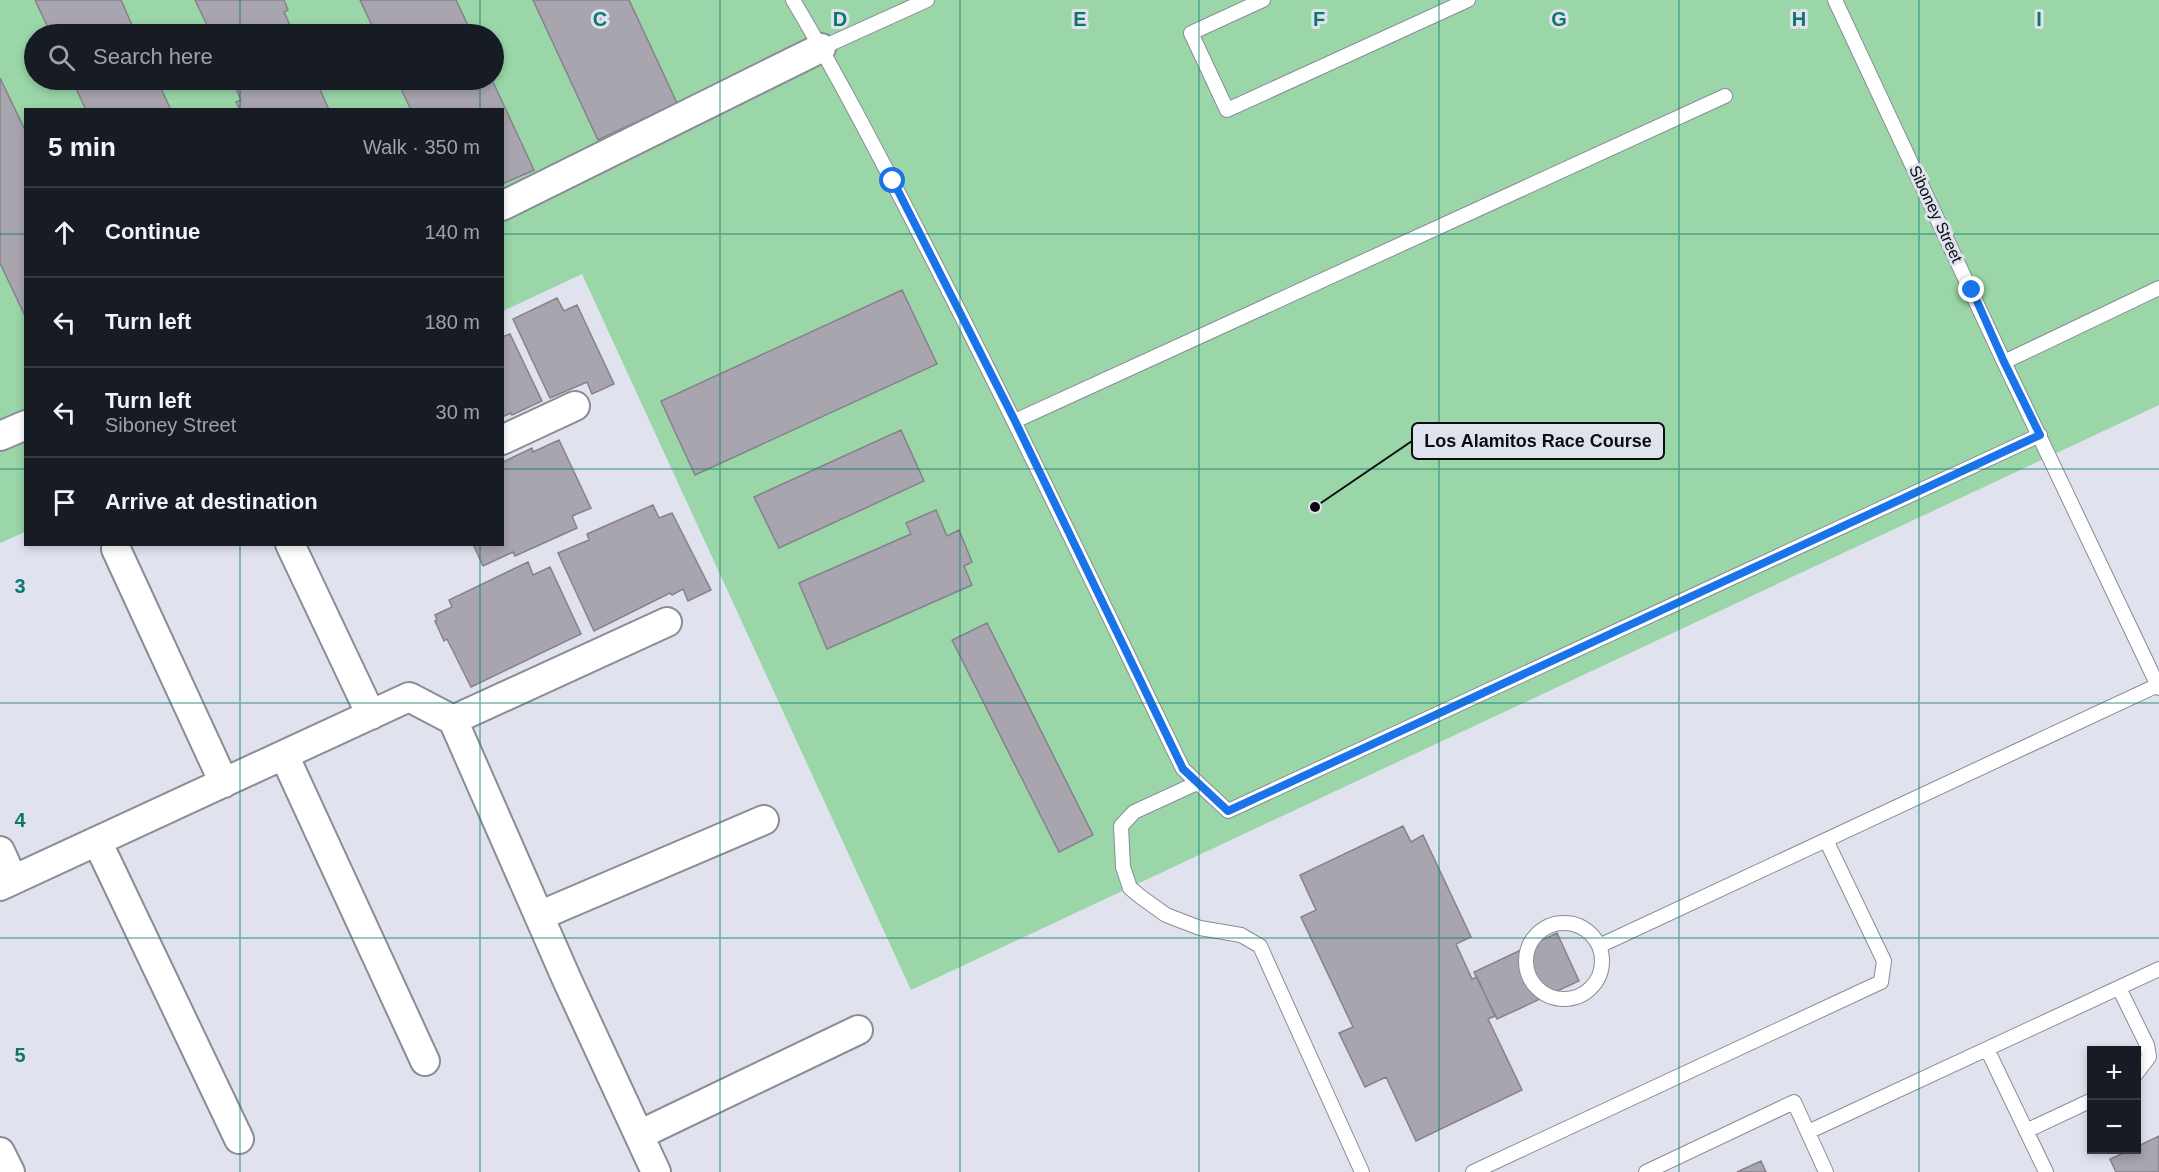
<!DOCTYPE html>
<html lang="en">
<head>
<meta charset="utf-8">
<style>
	:root { --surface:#171b24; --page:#242831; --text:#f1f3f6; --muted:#9ea1a6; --line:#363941 }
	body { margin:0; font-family:Helvetica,sans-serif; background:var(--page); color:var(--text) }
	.controls { position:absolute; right:18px; bottom:18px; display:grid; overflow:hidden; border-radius:0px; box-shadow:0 3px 9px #0003 }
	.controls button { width:54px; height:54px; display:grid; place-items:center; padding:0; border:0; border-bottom:2px solid var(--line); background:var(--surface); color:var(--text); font:30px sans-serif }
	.stop { position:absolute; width:18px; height:18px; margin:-14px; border:4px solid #1a73e8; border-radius:50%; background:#fff }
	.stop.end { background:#1a73e8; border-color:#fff; box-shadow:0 2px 6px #0008 }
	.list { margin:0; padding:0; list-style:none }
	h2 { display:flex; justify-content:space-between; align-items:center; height:78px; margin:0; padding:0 24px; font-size:26px }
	h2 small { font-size:20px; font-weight:400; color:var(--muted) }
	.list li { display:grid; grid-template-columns:39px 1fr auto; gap:18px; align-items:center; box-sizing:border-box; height:90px; padding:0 24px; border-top:2px solid var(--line) }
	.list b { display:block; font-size:22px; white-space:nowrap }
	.list p { margin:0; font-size:20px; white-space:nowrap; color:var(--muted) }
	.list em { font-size:20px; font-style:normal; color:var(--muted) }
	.icon { flex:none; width:33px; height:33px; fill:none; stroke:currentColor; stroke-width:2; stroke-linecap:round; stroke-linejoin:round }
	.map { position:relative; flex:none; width:2159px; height:1172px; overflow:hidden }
	.search { position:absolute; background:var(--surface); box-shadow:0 3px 9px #0003; left:24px; top:24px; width:480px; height:66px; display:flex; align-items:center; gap:15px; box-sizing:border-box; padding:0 21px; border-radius:33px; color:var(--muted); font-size:22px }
	.panel { position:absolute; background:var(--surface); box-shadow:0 3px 9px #0003; left:24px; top:108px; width:480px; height:438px; border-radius:0px }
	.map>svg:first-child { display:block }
	.green { fill:#9ad6a8; fill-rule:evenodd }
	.building { fill:#a8a5af; stroke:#86828c; stroke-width:1.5 }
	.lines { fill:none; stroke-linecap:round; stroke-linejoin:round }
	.lane-casing { stroke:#8a8c96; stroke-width:16 }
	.street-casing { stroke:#8a8c96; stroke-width:32 }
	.lane { stroke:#fff; stroke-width:14 }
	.street { stroke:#fff; stroke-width:28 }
	.route { stroke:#1a73e8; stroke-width:8 }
	.grid { fill:none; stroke:#0f766e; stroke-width:1.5; stroke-opacity:0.55 }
	.labels { text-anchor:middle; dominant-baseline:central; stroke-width:6; stroke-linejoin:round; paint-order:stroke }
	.street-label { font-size:16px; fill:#0c0d11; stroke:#e0e2ee }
	.grid-label { font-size:20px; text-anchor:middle; font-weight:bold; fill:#0f766e; stroke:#e0e2ee; stroke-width:6; stroke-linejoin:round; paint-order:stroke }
	.leader { fill:none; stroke:#0c0d11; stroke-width:2 }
	.callout-dot { fill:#0c0d11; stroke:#e0e2ee; stroke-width:2 }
	.callout { fill:#e0e2ee; stroke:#0c0d11; stroke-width:2 }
	.callout-label { font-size:18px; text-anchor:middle; font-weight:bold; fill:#0c0d11 }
</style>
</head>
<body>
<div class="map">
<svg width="2159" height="1172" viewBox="0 0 2159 1172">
	<rect width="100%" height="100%" fill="#e0e2ee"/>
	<path class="green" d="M0,0h2159v405l-1248,585 -329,-716 -79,37 -1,-201h-476l-1,422 -25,11zM34,34h460v46h-460z"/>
	<path class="building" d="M35,0h86l15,34h-85z
		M195,0h89l4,10 -4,2 10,22h-89l-2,-5 5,-2z
		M360,0h96l16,34h-96z
		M533,0h96l48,103 -79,37z
		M0,78l26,54v186l-26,-55z
		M72,80h85l14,30h-85z
		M232,80h88l3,5 -4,2 10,23h-89l-4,-8 5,-2z
		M397,80h95l42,90 -32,14v-74h-91z
		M902,290l35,74 -242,111 -34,-74z
		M557,298l7,13 13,-6 37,79 -22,10 -5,-12 -37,16 -37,-79z
		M510,334l32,67 -30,14 -1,-2 -9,4v-80z
		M901,430l23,51 -145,67 -25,-51z
		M559,440l32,68 -19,8 5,12 -62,28 -2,-4 -30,14 -10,-22h29l1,-82 29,-14 1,4z
		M653,505l6,13 13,-5 39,77 -23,11 -5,-12 -11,6 -2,-2 -76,38 -36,-78 31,-13 -2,-6z
		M936,510l11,26 12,-6 13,32 -8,4 8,19 -145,64 -28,-66 112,-49 -5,-11z
		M528,562l5,13 17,-8 31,67 -110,53 -24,-48 -3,2 -9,-20 2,-1 -2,-5 17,-8 -3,-7z
		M987,623l106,212 -34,17 -107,-212z
		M1403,826l8,16 12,-7 48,102 -15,7 16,35 5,-2 18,39 -7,3 34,71 -106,51 -30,-64 -21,10 -26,-54 14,-6 -52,-110 15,-7 -16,-35z
		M1557,933l22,48 -82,38 -23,-47z
		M2159,1136v36h-43l-6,-13 20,-9h6v-3z
		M1761,1161l5,11h-29z"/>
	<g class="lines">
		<g class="lane-casing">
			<path id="lane" d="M793,0c51,86 96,175 142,264 86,167 166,336 248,505l45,42 812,-376
				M1263,0l-72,33 36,77 241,-110
				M1835,0l169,362 155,326
				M821,48l106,-48
				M2004,362l155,-74
				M1015,421l710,-325
				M1197,783l-63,29 -13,14 2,41 7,21 11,9 25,18 34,13 41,7 19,11 102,226
				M1526 961a38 38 0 1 1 76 0a38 38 0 1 1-76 0Z
				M1599,946l559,-261
				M2119,988l28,57 2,12 -13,17
				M1987,1049l59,123
				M2026,1131l66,-31
				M1808,1132l351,-163
				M1473,1172l408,-190 3,-21 -58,-121
				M1646,1172l148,-70 32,70"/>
		</g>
		<g class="street-casing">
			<path id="street" d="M502,206l319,-158
				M0,436l26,-11
				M502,440l73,-34
				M290,544l81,171
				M116,549l108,234
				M453,720l214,-98
				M284,755l141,306
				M97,841l142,298
				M0,851l13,29
				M0,886l409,-189 44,23 115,262 88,190
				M539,916l225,-96
				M639,1135l219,-105
				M0,1152l10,20"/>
		</g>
		<use href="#lane" class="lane"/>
		<use href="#street" class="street"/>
	</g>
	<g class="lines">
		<path class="route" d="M893,181l122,240 168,348 45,42 812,-376 -36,-73 -32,-72"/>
	</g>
	<path class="grid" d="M240,0v34M480,0v34M720,0v1172M960,0v1172M1199,0v1172M1439,0v1172M1679,0v1172M1919,0v1172M240,80v30M480,80v30M0,234h26M502,234h1657M0,469h26M502,469h1657M240,544v628M480,544v628M0,703h2159M0,938h2159"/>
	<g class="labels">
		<g class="street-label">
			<text transform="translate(1936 214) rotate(65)">Siboney Street</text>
		</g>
	</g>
	<g class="grid-label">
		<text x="600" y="26">C</text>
		<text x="840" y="26">D</text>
		<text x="1080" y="26">E</text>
		<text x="1319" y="26">F</text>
		<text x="1559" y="26">G</text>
		<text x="1799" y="26">H</text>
		<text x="2039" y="26">I</text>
		<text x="20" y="593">3</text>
		<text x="20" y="827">4</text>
		<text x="20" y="1062">5</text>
	</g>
	<path class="leader" d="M1315 507L1412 441"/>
	<circle class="callout-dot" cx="1315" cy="507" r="6"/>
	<rect class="callout" x="1412" y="423" width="252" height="36" rx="6"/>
	<g class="callout-label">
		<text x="1538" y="447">Los Alamitos Race Course</text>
	</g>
</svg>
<div class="controls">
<button>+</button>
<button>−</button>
</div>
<div class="stop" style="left:893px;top:181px"></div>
<div class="stop end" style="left:1972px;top:290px"></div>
<div class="search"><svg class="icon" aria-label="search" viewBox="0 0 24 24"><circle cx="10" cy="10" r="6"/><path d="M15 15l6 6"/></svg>Search here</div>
<section class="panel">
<h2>5 min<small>Walk · 350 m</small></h2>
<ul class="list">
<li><svg class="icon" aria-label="ahead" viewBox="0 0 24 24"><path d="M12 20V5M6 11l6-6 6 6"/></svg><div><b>Continue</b></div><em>140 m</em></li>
<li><svg class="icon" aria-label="left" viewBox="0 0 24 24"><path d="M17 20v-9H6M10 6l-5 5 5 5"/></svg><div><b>Turn left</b></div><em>180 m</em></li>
<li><svg class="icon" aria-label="left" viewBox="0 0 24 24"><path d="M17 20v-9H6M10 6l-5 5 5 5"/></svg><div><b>Turn left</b><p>Siboney Street</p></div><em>30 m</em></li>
<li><svg class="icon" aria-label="arrive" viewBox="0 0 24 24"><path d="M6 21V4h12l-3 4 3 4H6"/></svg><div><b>Arrive at destination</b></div></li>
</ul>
</section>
</div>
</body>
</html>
